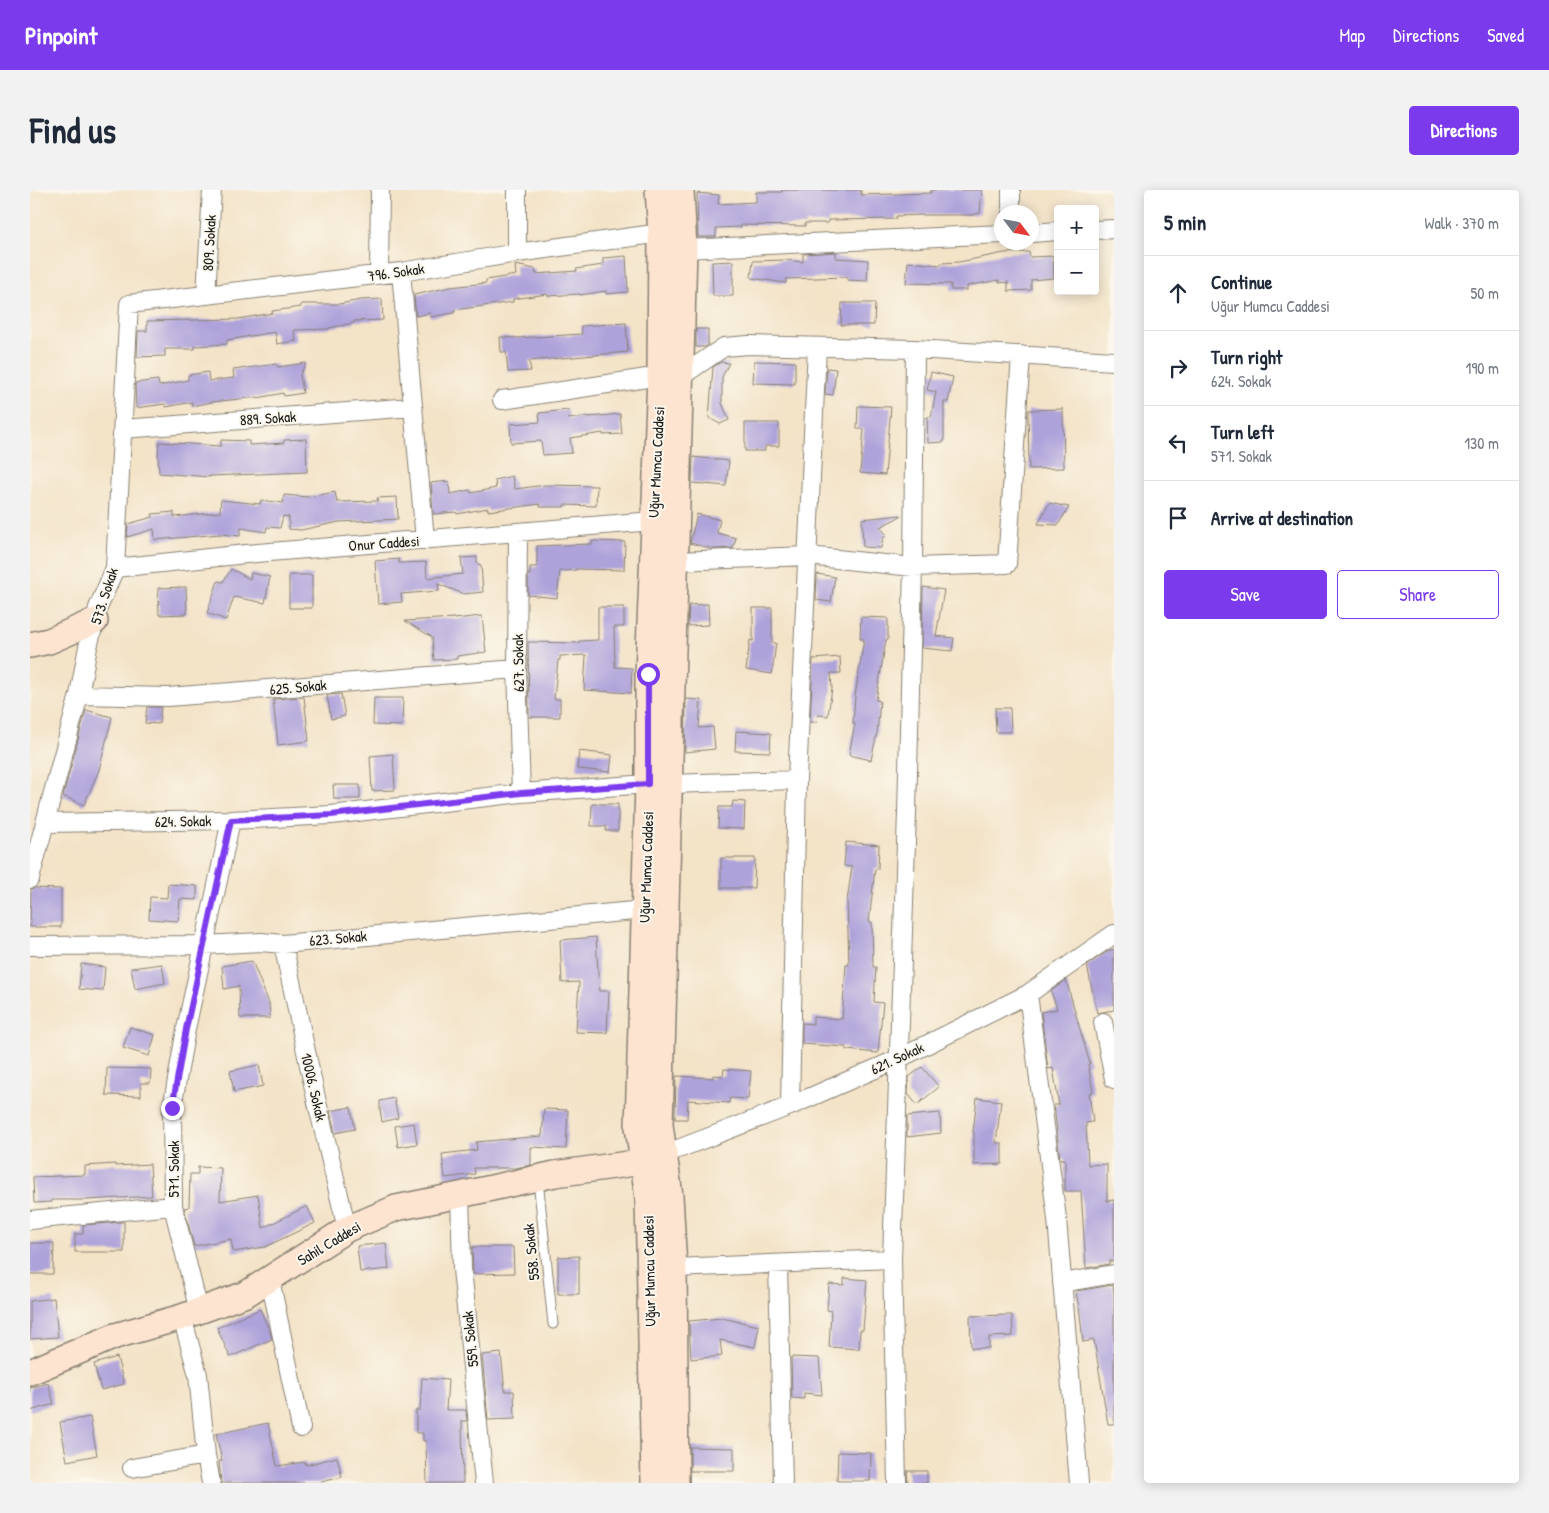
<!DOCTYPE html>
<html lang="en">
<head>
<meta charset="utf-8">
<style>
	:root { --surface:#fff; --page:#f2f2f3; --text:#1f2937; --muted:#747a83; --line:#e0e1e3; --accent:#7c3aed }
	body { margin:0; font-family:"Patrick Hand",sans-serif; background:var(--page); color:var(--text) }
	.controls { position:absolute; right:15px; top:15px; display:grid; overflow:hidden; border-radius:5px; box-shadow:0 2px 12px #0003 }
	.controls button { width:45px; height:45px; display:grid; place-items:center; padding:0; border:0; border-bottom:1px solid var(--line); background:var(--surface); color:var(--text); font:25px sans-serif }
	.compass { position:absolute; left:964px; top:15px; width:45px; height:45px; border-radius:50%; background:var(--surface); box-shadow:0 2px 12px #0003; rotate:122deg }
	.stop { position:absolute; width:15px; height:15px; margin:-11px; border:4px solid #7c3aed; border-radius:50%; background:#fff }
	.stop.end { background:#7c3aed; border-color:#fff; box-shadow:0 1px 5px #0008 }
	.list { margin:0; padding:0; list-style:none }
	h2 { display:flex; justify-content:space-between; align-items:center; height:65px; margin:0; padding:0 20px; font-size:21px }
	h2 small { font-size:16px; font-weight:400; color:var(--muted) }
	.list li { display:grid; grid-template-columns:32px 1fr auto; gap:15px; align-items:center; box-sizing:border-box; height:75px; padding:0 20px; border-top:1px solid var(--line) }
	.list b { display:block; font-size:19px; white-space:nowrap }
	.list p { margin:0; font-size:16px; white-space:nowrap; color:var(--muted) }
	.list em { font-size:16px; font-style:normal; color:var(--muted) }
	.actions { display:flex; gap:10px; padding:15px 20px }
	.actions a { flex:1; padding:11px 0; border:1px solid var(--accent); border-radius:5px; text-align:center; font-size:18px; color:var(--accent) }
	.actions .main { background:var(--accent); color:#fff }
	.icon { flex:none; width:28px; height:28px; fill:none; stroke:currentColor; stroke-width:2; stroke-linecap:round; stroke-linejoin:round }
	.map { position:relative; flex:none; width:1084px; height:1293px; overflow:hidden; border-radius:5px }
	header { display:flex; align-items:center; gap:30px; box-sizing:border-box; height:70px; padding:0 25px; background:var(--accent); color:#fff }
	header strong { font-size:24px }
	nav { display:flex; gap:28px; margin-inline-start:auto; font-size:18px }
	.intro { display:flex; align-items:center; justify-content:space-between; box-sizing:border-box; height:120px; padding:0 30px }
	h1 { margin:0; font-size:35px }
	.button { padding:12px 22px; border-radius:5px; background:var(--accent); color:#fff; font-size:18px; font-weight:700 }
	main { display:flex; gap:30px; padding:0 30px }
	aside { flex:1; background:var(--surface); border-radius:5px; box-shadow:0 2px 12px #0003 }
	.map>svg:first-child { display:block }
	.building { fill:#aea2da }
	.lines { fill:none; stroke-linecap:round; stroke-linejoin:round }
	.lane-casing { stroke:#888072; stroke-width:11 }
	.street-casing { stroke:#888072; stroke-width:20 }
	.secondary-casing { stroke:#888072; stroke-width:28 }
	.lane { stroke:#fff; stroke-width:9 }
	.street { stroke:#fff; stroke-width:18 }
	.secondary { stroke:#fde4d1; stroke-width:25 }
	.route { stroke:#7c3aed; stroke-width:6 }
	.labels { text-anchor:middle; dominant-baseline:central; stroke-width:4; stroke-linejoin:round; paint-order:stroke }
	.street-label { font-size:15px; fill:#1c1c1c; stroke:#fbf7ec }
</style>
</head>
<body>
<header>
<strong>Pinpoint</strong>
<nav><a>Map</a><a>Directions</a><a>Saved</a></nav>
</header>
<div class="intro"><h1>Find us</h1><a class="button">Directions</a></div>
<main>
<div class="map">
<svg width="1084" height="1293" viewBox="0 0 1084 1293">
	<rect width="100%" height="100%" fill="#fbf7ec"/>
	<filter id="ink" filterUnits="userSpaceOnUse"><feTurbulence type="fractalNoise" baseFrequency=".02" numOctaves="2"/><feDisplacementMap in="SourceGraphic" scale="10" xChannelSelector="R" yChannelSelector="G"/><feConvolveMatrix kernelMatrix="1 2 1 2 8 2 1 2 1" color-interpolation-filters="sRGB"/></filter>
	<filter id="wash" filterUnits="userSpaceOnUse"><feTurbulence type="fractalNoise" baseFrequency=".0096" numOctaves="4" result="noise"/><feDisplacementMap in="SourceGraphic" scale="20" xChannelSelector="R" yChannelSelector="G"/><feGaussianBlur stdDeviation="1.12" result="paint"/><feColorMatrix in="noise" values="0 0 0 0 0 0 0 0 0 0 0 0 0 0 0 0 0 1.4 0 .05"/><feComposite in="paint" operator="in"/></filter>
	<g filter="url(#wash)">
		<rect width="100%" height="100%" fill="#f3e3c7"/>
		<g id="blocks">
			<path class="building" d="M752,0h79v5l70,-2v-3h51l-2,23 -8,2h-51l-25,1v3l-68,1v3h-23v3l-64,-1v2l-25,1v9h-18l-1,-44 22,2 -1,9 38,-2v-10h26z
				M806,62v6l32,2 -1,21 -20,-1v-3l-61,2v4l-35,-5 2,-17 34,-1 16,2v-8z
				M999,62l1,5 23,-1 1,22 -23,2v10l-23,1v-9l-9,1v-3l-32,6v4h-16v-6l-45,-1 2,-21 33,3v-2l18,-1 45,-9z
				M596,66l2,36 -22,2v-3l-26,4v-1l-32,2 -1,-2 -34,5v3l-59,8v3l-24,4v-4l-14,3 -2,-21 36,-8 36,-4v-3l30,-5 -1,-10 20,4 1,5 41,-3 -1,-2 27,-4v-7z
				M703,71v35h-20l-1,-34z
				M352,109l1,21 -29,1v2l-25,5v1l-35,1 2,11 -19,3 -2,-12 -48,8v4l-32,2v3h-30v7l-28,1 1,-26h9v-10l91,-2 35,-6 -1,-2 29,-4v-3h38l22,-4z
				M812,113h33l-1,22h-33z
				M596,133l2,29 -99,9 2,10 -23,1 -2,-20h-5l-1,-15 18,1 64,-4 -1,-8z
				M666,139h12v16l-3,2h-9z
				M724,171l41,1v22l-42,-1z
				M691,172l8,1 -7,14v26l7,17 -9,4 -11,-6 4,-51z
				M276,173l-6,12 3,18 -19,3 -1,-3 -25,5v-1l-46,5 -20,4v-4l-26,5 -1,-3 -29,4 -1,-25 23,-3 1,6 29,-6v-5l20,-3 1,9 25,-3 -1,-8 43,-6 2,3z
				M797,178l9,1 -3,26 -8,-1z
				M901,182l22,5 -5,25h-4v40l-16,1 -1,-26h4l5,-25 -9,-2z
				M828,216l33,1 -6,68 -25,-2 4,-44h-7z
				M1033,219l1,59 -35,1 -1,-59z
				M538,220l1,9 19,-3 1,1 31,-3 2,20 -19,1v-2l-33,5 2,15 -29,2 -2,-14 -30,2 -1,-19 30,-2 -1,-9z
				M715,233h34v23h-14v5h-20z
				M276,249l1,33 -97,4v1l-51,-4 -1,-16 1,-15 62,4v-6l28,1v4l35,-2v-3z
				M663,267l36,4 -3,25 -34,-3z
				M482,286l3,13 30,-4 52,1 -1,20 -32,-1v2h-24v-3l-52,7v-3l-31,6 -1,-2 -23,2 -2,-31 18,-2 1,13 20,-4 1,3 25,-5 -1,-8z
				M305,302l2,10 41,-1 -1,-3 20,-1 1,22 -59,3 -38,8 -12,-1v-12l-6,-1 -3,12 -13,-1 -1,5 -25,-4 -1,8 -20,-2 -65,6 -1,-11 -27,8 1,-13 25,-7 -1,-3 22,-2v5l46,-5 1,-12 39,4 1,-4 22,3 1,-8 24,2z
				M1019,313l20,4 -11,18 -20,-1z
				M667,324l23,6 -3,13 19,5 -3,10 -20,1 -23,-6z
				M871,325v1l-21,11 7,8 -4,3 -2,10 -18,-1 -1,-28z
				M562,351l33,1 -1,28 -48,-1v1l-16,1 -3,27 -29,-3v-21l2,1v-8h7v-21l55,-2z
				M447,367v7l4,1 2,27 -19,2 -26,-10 1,7 -38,3 1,8 -24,2 -3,-43 24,-2v4l27,-1 1,16 36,-4 -2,-16z
				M201,379l19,10 1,-6 19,4 -5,26 -31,-6 -8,23 -19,-7 11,-32 5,1z
				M787,384l18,3 -4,25 -15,-2z
				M259,385h23v33h-23z
				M156,397l1,27 -28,1 -1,-27z
				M893,397l21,3 -8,46 18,2 -2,13 -30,-3z
				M678,414l1,21 -21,1 1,-21z
				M568,417h26v20h-10l1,40 17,1 -1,25 -47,-3 2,-35 -26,1v4h-2l-4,39h6v18h-31l-1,-75 51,1v-2l19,-1z
				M723,418h19v35h4l-4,31 -26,-4 4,-30 3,1z
				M452,426l4,36 -29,4v3l-23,1 -2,-23 -27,-16 49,-3v1z
				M831,427l27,1v22h-2l-10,60 4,1 -3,32 -6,27 -22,-5 6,-32h-2l2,-27 9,-57h-4z
				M810,467l1,16h-10l1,15 -4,28 -10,-1 -1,7h-7l3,-63z
				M311,504l4,22 -14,3 -4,-24z
				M274,507l5,44 -31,4 -5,-46z
				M344,508h29l-1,28 -29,-1z
				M656,509l15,1 -2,28 14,-1 2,22 -30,3z
				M117,517h14l-2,17 -14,-1z
				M965,518h15l1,24h-15z
				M56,520l26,7 -13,53 -15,35 -21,-9z
				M706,541l35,2 -1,19 -35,-1z
				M549,561l33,4 -2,17 -33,-3z
				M363,564l2,36 -23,1 -2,-35z
				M303,595h27v14h-26z
				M703,611l12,1 -1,27 -26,-1 1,-21h13z
				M562,614h26v27h-12v-5h-15z
				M816,652l33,3 -1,24h-3l-6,53h3l1,45h3l-2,35 9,1 -5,50 -32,-3v-3l-44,-3v-21l11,1v-7l29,2 4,-54h3l-2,-64 5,-34 -8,-1z
				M691,668h34l-1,30h-33z
				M138,694l29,2v14l-17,-1 -2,22 -29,-2 1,-22 17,1z
				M4,698l27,1v38h-31l1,-38z
				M566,747l3,54h10l-2,42 -31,-1 3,-50 -17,1 -2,-43z
				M1084,759v61l-17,3 -10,-48 21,-14z
				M222,771l17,42 1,15h-30l-1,-32 -15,3 -2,-23z
				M51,774l24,3 -2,24 -24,-2z
				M132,774l3,19 -30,6 -4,-21z
				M1036,790l24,84h-2l5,28 -4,1 4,29 -7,1 2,42 19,-1v37l7,-1v61h-5v3l-23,4 -5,-77h-16v-32h-5l-6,-54h5l-6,-37 -5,1 -7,-57 16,-3 -6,-18z
				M100,837l25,8 -6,21 -26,-8z
				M229,875l4,21 -29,6 -4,-21z
				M892,877l17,20 -22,18 -9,-11 1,-17z
				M77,878l44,1 -1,14h-9v13l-35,-1z
				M694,879l27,2 -3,28 -18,-1 -1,5 -41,-3 -1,19h-12l1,-43 37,2v-3l10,1z
				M364,908l4,20 -16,4 -2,-13v-8z
				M947,908l24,3 -5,42h6v21l-28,1v-32l-1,-1z
				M321,917l4,22 -20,4 -5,-22z
				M514,919l24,1 -2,39 -35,-2v18l-16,3h-41l1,6 -30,4 -3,-24 35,-4 -1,-8 66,-6z
				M910,923l1,20 -34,4v-21z
				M384,933l3,21 -19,3 -3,-21z
				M85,974v2l35,-2 2,32 -65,4h-36v2l-17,1 -1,-26 52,-2v-9z
				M168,977l23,1 -1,33 38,-6 5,33 44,-22 8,17 -50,24 -32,5 -2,-13 -37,7 -10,-38 5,-1 1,-33h8z
				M92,1032h2v30h-49v-18h8v-9z
				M0,1053h24l-1,31h-23z
				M356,1053l3,26 -29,3 -3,-26z
				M442,1057h41l1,26 -41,1z
				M549,1066v38h-21v-37z
				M814,1088l23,2 -4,50h-3l-1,19 -30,-2 2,-36 -4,-1 2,-26 15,1z
				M1083,1095l1,8v131h-6l-14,-84 -11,2 -3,-28 -4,-23z
				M24,1108l4,39 -28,2v-38z
				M230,1119l10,23 2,7 -42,18 -13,-29z
				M982,1125l1,21 -24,1v11h-18l-1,-32z
				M692,1128l37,8 -4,21 -35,-7 2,16 -31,3 -2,-38z
				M471,1163l4,38h9l1,28 -27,1 -6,-65z
				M87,1167l7,27 -23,6 -7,-26z
				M761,1167l28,1 3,37 -18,-2v6l-12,-1z
				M392,1188l26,2 -2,30h20l1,11h-5l1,62h-36l-1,-42h-3v-8h-7v-23h4z
				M18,1193l6,21 -24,7v-23z
				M60,1227l7,38 -30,6 -7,-39z
				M238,1233l9,43 28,-4 1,3 31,-8 5,20 -25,6h-96l-2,-22h3l-6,-27z
				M660,1257l44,1v23h-44z
				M808,1262l33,1 -1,28h-33z
				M877,1281h20v12h-19z"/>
		</g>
	</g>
	<g filter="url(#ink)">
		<use href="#blocks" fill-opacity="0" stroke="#888072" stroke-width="1"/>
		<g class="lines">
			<g class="lane-casing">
				<path id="lane" d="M508,990l15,144"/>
			</g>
			<g class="street-casing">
				<path id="street" d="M981,0v22
					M1065,40l19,-1
					M1002,43l26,-2
					M654,59l318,-15
					M487,63v-63
					M371,82l24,268
					M349,84l1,-84
					M176,105l6,-105
					M650,187l44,-30 24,-2 167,4 199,12
					M472,210l158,-24
					M93,239l290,-22
					M488,342l-1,137 4,124
					M645,371l133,-5 105,11 94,-3 14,-209
					M85,378l131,-14 407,-33
					M49,505l89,2 349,-28
					M640,594l127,-4
					M15,633l186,-3 100,-5 190,-22 127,-9
					M0,689l49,-184 9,-48 10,-39 17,-40 14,-264 272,-32 116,-19 144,-20
					M253,754l33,154 31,131
					M0,756l174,-1 57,-3 22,2 361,-34
					M998,804l29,225 22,264
					M1073,832l11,57
					M760,916l7,-326 20,-433
					M635,964l125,-48 108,-47 130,-65 86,-60
					M430,1005l2,74 22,214
					M0,1030l143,-14
					M748,1074l5,219
					M644,1078l218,-9
					M240,1089l31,149
					M1032,1093l52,-9
					M169,1121l-26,-105 -1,-98 14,-79 45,-209
					M152,1127l16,58 8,80 5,28
					M102,1278l74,-13
					M867,1293l-5,-224 15,-446 6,-246 2,-218"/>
			</g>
			<g class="secondary-casing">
				<path id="secondary" d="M0,455l19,-4 46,-20
					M0,1182l85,-36 67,-19 64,-23 101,-65 49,-21 64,-13 95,-21 88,-12 16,-6
					M624,1293l-6,-285 -10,-71 10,-343v-110l12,-298 1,-143 -3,-43
					M646,1293l-2,-215 -4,-72 -10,-71 24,-876 -3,-59"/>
			</g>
			<use href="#lane" class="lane"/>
			<use href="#street" class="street"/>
			<use href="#secondary" class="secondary"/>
		</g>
	</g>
	<g class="lines" filter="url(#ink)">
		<path class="route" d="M142,918l14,-79 45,-209 100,-5 190,-22 127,-9v-110"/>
	</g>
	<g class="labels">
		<g class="street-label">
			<text transform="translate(179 53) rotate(-87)">809. Sokak</text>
			<text transform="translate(366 82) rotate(-8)">796. Sokak</text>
			<text transform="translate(238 228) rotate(-4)">889. Sokak</text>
			<text transform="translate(626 272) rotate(-87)">Uğur Mumcu Caddesi</text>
			<text transform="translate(354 353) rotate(-4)">Onur Caddesi</text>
			<text transform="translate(74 406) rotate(-72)">573. Sokak</text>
			<text transform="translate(488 473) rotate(-91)">627. Sokak</text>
			<text transform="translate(268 497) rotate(-5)">625. Sokak</text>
			<text transform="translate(153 631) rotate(-1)">624. Sokak</text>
			<text transform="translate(616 677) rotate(-88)">Uğur Mumcu Caddesi</text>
			<text transform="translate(308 748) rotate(-5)">623. Sokak</text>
			<text transform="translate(867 868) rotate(-25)">621. Sokak</text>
			<text transform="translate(284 897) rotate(77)">10006. Sokak</text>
			<text transform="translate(143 979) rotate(-90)">571. Sokak</text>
			<text transform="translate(299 1053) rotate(-31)">Sahil Caddesi</text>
			<text transform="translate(501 1062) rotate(-96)">558. Sokak</text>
			<text transform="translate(619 1081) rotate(-91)">Uğur Mumcu Caddesi</text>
			<text transform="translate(440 1149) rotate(-96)">559. Sokak</text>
		</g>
	</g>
</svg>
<div class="controls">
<button>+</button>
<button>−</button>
</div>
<svg class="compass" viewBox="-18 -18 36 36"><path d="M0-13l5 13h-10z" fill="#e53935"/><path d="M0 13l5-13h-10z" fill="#747a83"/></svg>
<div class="stop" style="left:618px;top:484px"></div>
<div class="stop end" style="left:142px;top:918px"></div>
</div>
<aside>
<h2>5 min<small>Walk · 370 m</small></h2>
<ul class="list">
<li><svg class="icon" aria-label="ahead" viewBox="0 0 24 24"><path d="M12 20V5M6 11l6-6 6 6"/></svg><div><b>Continue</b><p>Uğur Mumcu Caddesi</p></div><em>50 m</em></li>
<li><svg class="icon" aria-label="right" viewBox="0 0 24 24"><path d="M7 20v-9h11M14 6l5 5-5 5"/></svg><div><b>Turn right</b><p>624. Sokak</p></div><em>190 m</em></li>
<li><svg class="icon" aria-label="left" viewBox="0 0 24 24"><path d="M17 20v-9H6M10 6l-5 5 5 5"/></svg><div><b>Turn left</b><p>571. Sokak</p></div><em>130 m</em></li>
<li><svg class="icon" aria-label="arrive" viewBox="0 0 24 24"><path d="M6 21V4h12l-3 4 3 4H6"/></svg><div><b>Arrive at destination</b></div></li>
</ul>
<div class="actions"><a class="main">Save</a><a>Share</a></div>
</aside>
</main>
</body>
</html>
